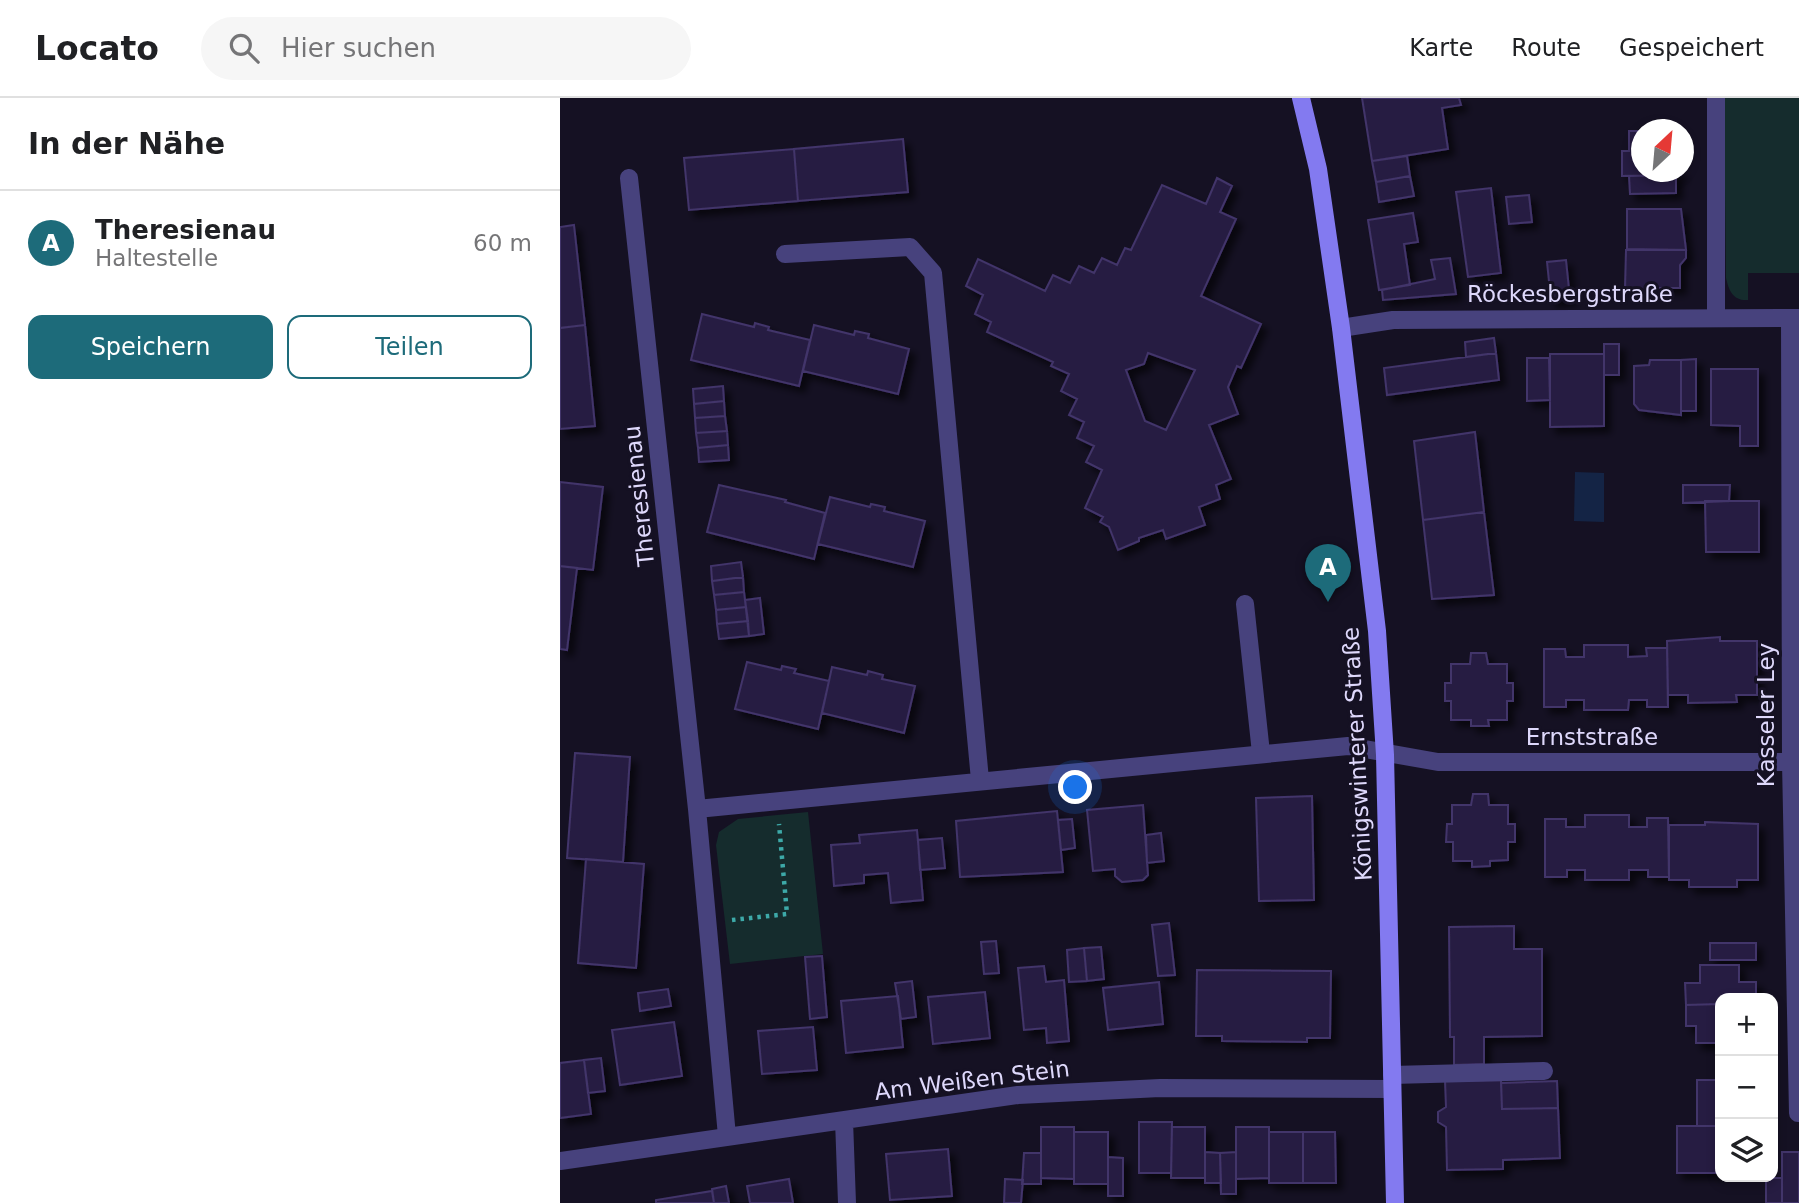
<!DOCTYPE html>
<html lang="de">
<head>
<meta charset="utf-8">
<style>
	:root { --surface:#fff; --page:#f6f6f6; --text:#202124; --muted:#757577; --line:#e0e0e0; --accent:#1d6b7a }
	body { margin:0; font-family:"DejaVu Sans",sans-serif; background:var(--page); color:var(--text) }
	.controls { position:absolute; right:21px; bottom:21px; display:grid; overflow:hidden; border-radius:14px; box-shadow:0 4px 10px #0003 }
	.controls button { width:63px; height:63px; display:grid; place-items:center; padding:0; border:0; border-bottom:2px solid var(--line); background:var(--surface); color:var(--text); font:35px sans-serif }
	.compass { position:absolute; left:1071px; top:21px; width:63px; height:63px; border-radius:50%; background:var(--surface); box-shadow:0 4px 10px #0003; rotate:26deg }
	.you { position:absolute; left:516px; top:690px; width:24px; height:24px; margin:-18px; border:5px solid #fff; border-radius:50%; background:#1a73e8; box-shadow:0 0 0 10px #1a73e833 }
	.badge { display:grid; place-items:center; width:46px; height:46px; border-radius:50%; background:var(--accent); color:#fff; font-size:23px; font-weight:700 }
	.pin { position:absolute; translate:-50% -58px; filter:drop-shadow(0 2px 4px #0008) }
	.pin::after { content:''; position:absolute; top:37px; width:24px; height:21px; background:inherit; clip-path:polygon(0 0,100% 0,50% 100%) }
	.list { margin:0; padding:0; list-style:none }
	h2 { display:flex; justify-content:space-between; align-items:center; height:91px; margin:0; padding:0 28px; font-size:30px }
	h2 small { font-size:23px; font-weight:400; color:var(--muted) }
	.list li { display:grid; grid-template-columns:46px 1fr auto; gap:21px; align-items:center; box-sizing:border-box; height:105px; padding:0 28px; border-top:2px solid var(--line) }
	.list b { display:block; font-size:26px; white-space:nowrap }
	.list p { margin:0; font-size:23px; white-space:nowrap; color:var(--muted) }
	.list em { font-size:23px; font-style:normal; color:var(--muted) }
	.actions { display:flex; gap:14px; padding:21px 28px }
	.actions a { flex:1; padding:16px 0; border:2px solid var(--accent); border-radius:14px; text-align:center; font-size:24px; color:var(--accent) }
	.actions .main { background:var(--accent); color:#fff }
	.icon { flex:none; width:38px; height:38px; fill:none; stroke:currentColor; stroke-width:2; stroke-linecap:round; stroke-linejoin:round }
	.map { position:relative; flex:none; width:1239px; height:1105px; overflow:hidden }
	header { display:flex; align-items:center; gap:42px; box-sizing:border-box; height:98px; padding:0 35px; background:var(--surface); border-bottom:2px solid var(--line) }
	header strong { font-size:33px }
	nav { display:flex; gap:38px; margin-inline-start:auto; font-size:24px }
	.search { width:490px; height:63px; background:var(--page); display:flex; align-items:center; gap:18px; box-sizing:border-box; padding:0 24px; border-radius:38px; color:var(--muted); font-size:26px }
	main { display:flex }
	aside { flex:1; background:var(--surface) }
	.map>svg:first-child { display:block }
	.green { fill:#152c2d }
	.water { fill:#142445 }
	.building { fill:#281f42; stroke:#42346b; stroke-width:2; fill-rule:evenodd; filter:url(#shadow) }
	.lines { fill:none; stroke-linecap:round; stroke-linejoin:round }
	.path { stroke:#3da9a8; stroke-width:4.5; stroke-dasharray:3.5 5; stroke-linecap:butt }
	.lane { stroke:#47427d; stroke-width:18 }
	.street { stroke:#47427d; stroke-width:18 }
	.secondary { stroke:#837af0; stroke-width:18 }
	.labels { text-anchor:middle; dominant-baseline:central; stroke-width:6; stroke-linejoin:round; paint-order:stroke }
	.street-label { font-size:23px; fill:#ded8fb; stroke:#151123 }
</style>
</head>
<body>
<header>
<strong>Locato</strong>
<div class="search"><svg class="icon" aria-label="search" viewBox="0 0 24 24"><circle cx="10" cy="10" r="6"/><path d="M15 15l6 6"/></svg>Hier suchen</div>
<nav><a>Karte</a><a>Route</a><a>Gespeichert</a></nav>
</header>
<main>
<aside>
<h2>In der Nähe<small></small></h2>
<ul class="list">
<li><span class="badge">A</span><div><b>Theresienau</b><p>Haltestelle</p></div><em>60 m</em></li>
</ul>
<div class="actions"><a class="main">Speichern</a><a>Teilen</a></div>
</aside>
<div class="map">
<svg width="1239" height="1105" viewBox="0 0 1239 1105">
	<defs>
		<filter id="shadow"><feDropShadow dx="6" dy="6" stdDeviation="3.5" flood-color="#0009"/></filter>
	</defs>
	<rect width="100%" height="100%" fill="#151123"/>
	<path class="green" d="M1164,0h75v175h-51v27c-15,1 -19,-9 -22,-22z
		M248,714l15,142 -93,10 -14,-119 3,-13 19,-13z"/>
	<path class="water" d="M1015,374l29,1v49l-30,-1z"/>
	<path class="building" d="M802,0h97l2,7 -19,3 6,41 -76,12z
		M1069,33h13v41h39v3l-59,1v-25h7z
		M343,41l5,53 -110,9 -4,-52z
		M234,51l4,52 -109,9 -5,-52z
		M847,58l3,20 -34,6 -4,-21z
		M1116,77v18l-46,1 -1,-18z
		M850,78l4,20 -35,6 -3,-20z
		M657,80l15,8 -12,26 16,7 -35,77 60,28 -20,44 -4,-2 -9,21 10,27 -29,11 22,54 -15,6 4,14 -21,8 6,18 -39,14 -3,-9 -24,8v3l-21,9 -9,-23 -9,-5 3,-5 -18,-9 17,-38 -16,-8 8,-16 -17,-8 7,-16 -15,-7 8,-16 -16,-8 8,-17 -18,-8 2,-4 -66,-30 4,-10 -16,-8 8,-19 -17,-9 12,-27 67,32 8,-16 17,8 9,-17 15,7 8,-15 15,7 8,-17 6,2 31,-65 44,19zM588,255l47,17 -29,60 -21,-9 -19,-51 18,-6z
		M931,90l10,85 -33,4 -12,-85z
		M969,97l3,27 -23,2 -3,-27z
		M1067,111h54l5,41 -59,-1z
		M853,115l5,29 -14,2 6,41 -31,5 -11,-70z
		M14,127l11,100 -25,3v-101z
		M1066,152h60v8l-6,7v23h-28l-5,6 -22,-6z
		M890,160l6,36 -73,6 -1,-10 53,-11 -4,-19z
		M1006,162l4,39 -19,2 -4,-39z
		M142,216l52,13 1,-4 14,4 -1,3 42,10 -11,46 -108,-26z
		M25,227l10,101 -35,3v-101z
		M254,227l40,10 1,-4 14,3 -1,4 41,11 -11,45 -95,-23z
		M934,240l2,15 -30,4 -1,-15z
		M1044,246h15v31h-15z
		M936,255l3,27 -112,15 -3,-27z
		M990,256h54v72l-54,1z
		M967,260h22l1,42 -23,1z
		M1136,261v52h-15v-51z
		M1090,262h31v55l-42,-5 -5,-6v-38l15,-1z
		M1151,271h47v77h-18v-20l-29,-1z
		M163,288l1,15 -30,3 -1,-15z
		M164,303l1,15 -30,2 -1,-14z
		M165,318l2,15 -31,2 -1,-15z
		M167,333l1,14 -30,3 -2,-15z
		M915,334l9,80 -61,8 -9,-79z
		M168,347l1,15 -30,2 -1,-14z
		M0,384l43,5 -10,83 -33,-4z
		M159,387l67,15 -1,2 40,11 -11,46 -107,-27z
		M1123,387h47l-1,16 -46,2z
		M270,399l40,10 1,-3 14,3 -1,4 41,10 -12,46 -95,-23z
		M1145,403h54v51h-53z
		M924,414l10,83 -62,4 -9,-79z
		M181,464l2,15 -31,4 -1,-15z
		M0,468l17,2 -10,82 -7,-1z
		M183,479l1,15 -30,3 -2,-14z
		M184,494l2,15 -30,3 -2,-15z
		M200,500l4,36 -15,2 -4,-36z
		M186,509l2,14 -31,3 -1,-14z
		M188,523l1,15 -30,3 -2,-15z
		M1160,539v4h37v54h-21l1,7 -49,1v-8h-20l-1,-54z
		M1024,547h44v12l19,-1 -1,-8h21l1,59h-21v-7h-18l-1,10h-44v-10h-18v7h-22v-58h21l1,8h18z
		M911,555h15l2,11h19v19h6v18h-6v19h-19l1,6h-18v-6h-20v-19h-6v-18h6v-19h19z
		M187,564l34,8 1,-4 14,3 -2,4 35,8 -11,48 -83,-20z
		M272,569l35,8 1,-4 15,4 -1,4 33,7 -11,47 -82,-20z
		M15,655l55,4 -7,105 -56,-4z
		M913,696h15l1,11h19v19h7v18h-7v18l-18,1v5l-18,1v-6h-19v-19h-7l1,-18h5v-19h19z
		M752,698l2,104 -55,1 -3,-103z
		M583,707l5,70 -5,5 -21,2 -7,-6v-7l-22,2 -6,-61z
		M497,713l6,61 -103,5 -4,-56z
		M1025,717h44v12h18v-9h21l1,59h-21v-7h-19v10h-44v-10h-18v7h-22v-58h21v8h19z
		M512,721l3,29 -14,2 -3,-30z
		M1145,724l53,2v56h-21v7h-48v-7h-20v-55h36z
		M357,732l6,70 -32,3 -3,-30 -24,2v8l-30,3 -3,-41 29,-2 -1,-8z
		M601,735l3,28 -17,2 -1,-28z
		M382,740l3,30 -25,2 -2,-30z
		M26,761l58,5 -8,104 -58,-5z
		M609,825l6,52 -17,1 -6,-51z
		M954,828v23h28v87l-58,1v27l-30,1v-28h-4l-1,-110z
		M436,843l3,32 -15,1 -3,-32z
		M1150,845h46v17h-46z
		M541,849l3,32 -17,2 -3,-33z
		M524,850l3,33 -18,1 -2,-32z
		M262,858l5,61 -17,2 -5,-62z
		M1140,867h39v17h17v16h-36v6l-34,1 -1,-22h15z
		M484,868l2,16 18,-2 5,61 -22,2 -1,-15 -22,2 -6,-62z
		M637,872l134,1 -1,67h-23v4l-85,-1v-5h-26z
		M352,883l4,36 -15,2 -6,-36z
		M599,884l4,42 -55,6 -5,-42z
		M108,891l3,17 -31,5 -2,-18z
		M425,894l5,46 -57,6 -5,-47z
		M338,898l5,51 -57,6 -5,-52z
		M1160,906v39h-24v-17h-10v-21z
		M114,924l8,54 -62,9 -8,-55z
		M253,929l4,43 -55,4 -4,-43z
		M41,960l4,33 -17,2 -4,-33z
		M24,962l7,54 -31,4v-55z
		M941,982l1,29 56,-1 2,50 -57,2v9l-56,1 -1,-43 -8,-5v-10l8,-5 -1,-26z
		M1137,982h23v46h-23z
		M997,983l1,27 -56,1 -1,-26z
		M579,1024h33l-1,51h-32z
		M1117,1028h43v47h-43z
		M481,1029h33v52l-33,-1z
		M612,1029h33v51h-34z
		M676,1029h33v51l-33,1z
		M514,1034h34v52h-34z
		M709,1034h34v51h-34z
		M743,1034h32l1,51h-33z
		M388,1051l4,47 -62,4 -4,-46z
		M645,1054l15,1 1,30h-16z
		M676,1054v42h-15l-1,-41z
		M1222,1054h17v51h-17z
		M464,1055h17v31h-19z
		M548,1059l15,1v38h-15z
		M1206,1080h16v25h-16z
		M229,1081l4,24h-43l-3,-17z
		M445,1081l18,1 -2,23h-17z
		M166,1088l3,17h-15l-2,-14z
		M152,1093l2,12h-58v-3z"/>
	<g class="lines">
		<path class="path" d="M172,822l55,-6 -8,-90"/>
		<path class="lane" d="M685,506l16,149
			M832,977l152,-4"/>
		<path class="street" d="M1156,0v220
			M69,80l68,631 30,327
			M225,156l125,-7 23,26 47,507
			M1230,220l1,444 7,351
			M781,230l52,-8 406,-2
			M137,711l651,-63 90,16h361
			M284,1022l3,83
			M0,1063l458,-66 142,-7 232,1"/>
		<path class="secondary" d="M741,0l17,71 23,159 36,303 8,124 10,448"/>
	</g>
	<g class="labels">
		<g class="street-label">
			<text x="1010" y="196">Röckesbergstraße</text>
			<text transform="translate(79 398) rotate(-96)">Theresienau</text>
			<text transform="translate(1206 617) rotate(-90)">Kasseler Ley</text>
			<text x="1032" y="639">Ernststraße</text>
			<text transform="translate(797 656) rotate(-93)">Königswinterer Straße</text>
			<text transform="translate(412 982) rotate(-7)">Am Weißen Stein</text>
		</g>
	</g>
</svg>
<div class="controls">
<button>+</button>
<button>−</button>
<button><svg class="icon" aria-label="layers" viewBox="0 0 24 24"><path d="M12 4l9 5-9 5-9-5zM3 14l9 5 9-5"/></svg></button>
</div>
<svg class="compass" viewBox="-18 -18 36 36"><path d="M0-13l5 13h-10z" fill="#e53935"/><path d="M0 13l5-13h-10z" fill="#757577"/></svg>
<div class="you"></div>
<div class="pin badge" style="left:768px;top:504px">A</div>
</div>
</main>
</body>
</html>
